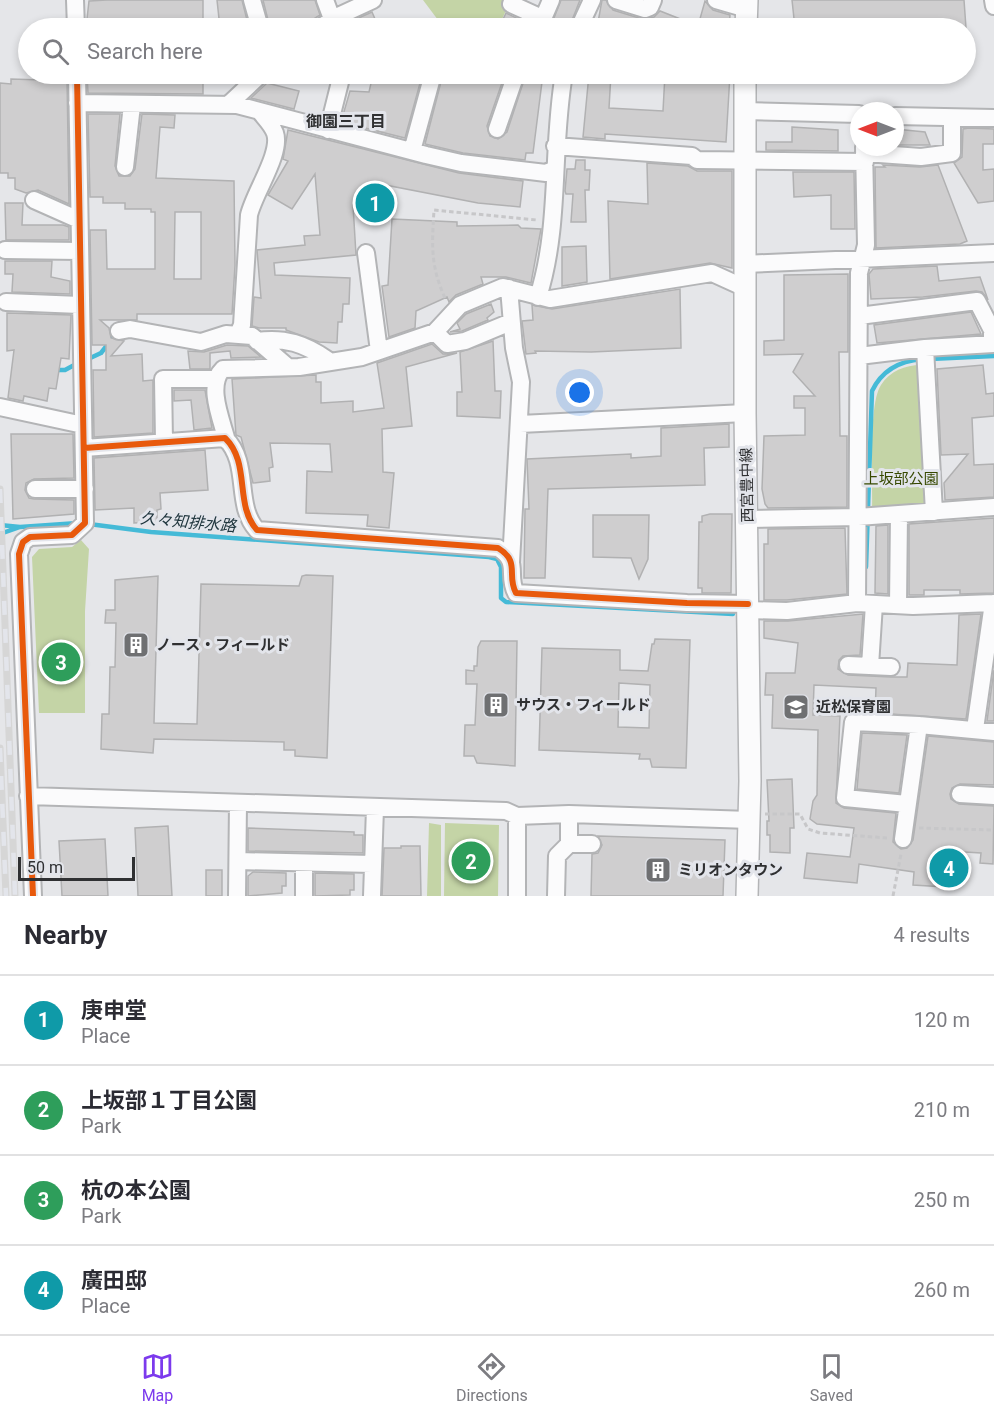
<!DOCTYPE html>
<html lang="en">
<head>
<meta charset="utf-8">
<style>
	:root { --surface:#fff; --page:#f2f2f3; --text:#2b2b33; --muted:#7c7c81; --line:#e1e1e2; --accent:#7c3aed }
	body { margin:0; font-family:Roboto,"Noto Sans JP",sans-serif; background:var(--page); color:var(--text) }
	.compass { position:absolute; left:850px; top:102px; width:54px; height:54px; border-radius:50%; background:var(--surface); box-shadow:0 3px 9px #0003; rotate:270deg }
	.scale { position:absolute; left:18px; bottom:15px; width:117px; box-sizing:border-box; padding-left:6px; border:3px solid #2f3032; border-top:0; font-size:16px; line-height:21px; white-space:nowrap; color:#2f3032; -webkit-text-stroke:4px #e3e5eb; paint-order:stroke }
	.you { position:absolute; left:580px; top:393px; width:21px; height:21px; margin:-15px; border:4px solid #fff; border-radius:50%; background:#1a73e8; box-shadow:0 0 0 9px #1a73e833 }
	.badge { display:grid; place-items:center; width:39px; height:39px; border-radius:50%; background:var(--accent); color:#fff; font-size:20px; font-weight:700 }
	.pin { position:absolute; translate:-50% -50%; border:3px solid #fff; box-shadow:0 2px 6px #0006 }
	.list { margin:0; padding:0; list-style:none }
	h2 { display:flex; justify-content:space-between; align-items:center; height:78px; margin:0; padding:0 24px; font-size:26px }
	h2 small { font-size:20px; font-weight:400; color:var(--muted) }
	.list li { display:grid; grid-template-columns:39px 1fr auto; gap:18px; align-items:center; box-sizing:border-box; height:90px; padding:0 24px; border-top:2px solid var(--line) }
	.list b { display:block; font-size:22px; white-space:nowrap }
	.list p { margin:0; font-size:20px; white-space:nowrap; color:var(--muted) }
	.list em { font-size:20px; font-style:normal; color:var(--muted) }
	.icon { flex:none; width:33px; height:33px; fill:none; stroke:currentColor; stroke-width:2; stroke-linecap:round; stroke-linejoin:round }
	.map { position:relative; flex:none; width:994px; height:896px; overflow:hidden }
	.search { position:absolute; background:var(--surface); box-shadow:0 3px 9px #0003; left:18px; right:18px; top:18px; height:66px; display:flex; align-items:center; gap:15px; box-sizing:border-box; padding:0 21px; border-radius:33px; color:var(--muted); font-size:22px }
	.sheet { height:438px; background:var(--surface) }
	nav { display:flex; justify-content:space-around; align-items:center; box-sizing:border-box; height:84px; border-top:2px solid var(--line); background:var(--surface); font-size:16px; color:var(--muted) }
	nav a { display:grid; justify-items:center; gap:3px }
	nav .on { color:var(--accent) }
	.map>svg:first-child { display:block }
	.green { fill:#c4d4a6 }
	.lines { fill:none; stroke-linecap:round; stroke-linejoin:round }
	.stream { stroke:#45bad7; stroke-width:4.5 }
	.building { fill:#cfcecf; stroke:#b1b1b2; stroke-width:1.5; fill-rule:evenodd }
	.minor-casing { stroke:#b3b4b6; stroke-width:20 }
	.major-casing { stroke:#b3b4b6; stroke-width:24 }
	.path { stroke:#c7c7c9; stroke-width:3; stroke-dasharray:4.5 3; stroke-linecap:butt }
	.minor { stroke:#fbfbfc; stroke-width:16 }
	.major { stroke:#fbfbfc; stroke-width:21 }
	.rail-casing { stroke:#d6d6d6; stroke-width:7 }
	.rail { stroke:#e3e5eb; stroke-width:4.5; stroke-dasharray:14; stroke-linecap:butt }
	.cycleway-casing { stroke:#e3e5eb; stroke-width:10 }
	.cycleway { stroke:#e8590c; stroke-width:6 }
	.labels { text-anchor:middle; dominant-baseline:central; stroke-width:6; stroke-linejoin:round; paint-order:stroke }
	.park-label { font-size:15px; fill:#374900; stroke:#e3e5eb }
	.street-label { font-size:15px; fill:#2f3032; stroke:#e3e5eb }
	.poi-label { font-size:15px; font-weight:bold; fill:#2f3032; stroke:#e3e5eb; text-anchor:start }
	.neighbourhood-label { font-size:16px; font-weight:bold; fill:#2f3032; stroke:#e3e5eb }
	.water-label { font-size:16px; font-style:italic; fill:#20363e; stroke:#e3e5eb }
</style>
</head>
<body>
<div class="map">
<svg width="994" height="896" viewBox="0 0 994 896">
	<rect width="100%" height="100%" fill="#e5e6e9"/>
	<path class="green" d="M423,0h86v4l-11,24h-54z
		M921,365l9,140 -58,5c1,-27 -4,-106 9,-125 9,-14 24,-20 40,-20z
		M81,540l8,9 -4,62v102h-46l-7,-156 7,-8 33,-2z
		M429,823l12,2v71h-14z
		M445,823l54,2 -1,71h-54z"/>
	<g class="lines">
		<path class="stream" d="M930,359l64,-3
			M86,360l15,-7 14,-18
			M55,370h10l13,-7
			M89,524l62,8 338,25 8,2 4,8v31l5,4 227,12
			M0,525l20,2 58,-4
			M0,534l20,-7
			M866,567l6,-176c10,-21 27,-30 50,-32"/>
	</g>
	<path class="building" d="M107,0h96v28h-117l3,-27z
		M217,0h25l7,28h-29z
		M263,0h52l5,15 -20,13h-30z
		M561,0h19l-11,28h-19z
		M602,0h4l7,10 29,9 12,-2 6,-6 38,15 7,-25 8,9 17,5 -1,13h-132z
		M792,0h172l2,28h-171z
		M372,12l3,7 -3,2 2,4 -8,3h-19l-2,-4z
		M506,13l23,11v4h-30z
		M87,74h116v20l-115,-1z
		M393,74l29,2 -17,62 -64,-16 9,-31 19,1 3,-13 19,4z
		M443,74h52l9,3 -17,49 3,10 8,3 9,-7 19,-58h17l-10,79h-7l-1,7 -62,-7 -38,-9z
		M589,74h22l-2,34 54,3 2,-37h65l-4,68 -121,-8v5l-22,-2z
		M43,76l24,1 2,127 -31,-14 -12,3 -11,-4v-11h-7v-5h-8v-90l11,1v-5l31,1z
		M267,83l32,8 -5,18 -43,-11z
		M88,114h32l-5,52 4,10h11l5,-7 7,-55 33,1 -1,13 -14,-1 -4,51 78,3 1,84 -3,49h-95v6h-37l9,8 2,10 13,3 -13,15 31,-2 1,27 10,-1v53l-59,4 -1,-67h13v-25h-14l-2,-115h16l1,39h48v-57h-4v-3h-26v-6h-22v-6h-13zM175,212h26v67h-27z
		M792,127l46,3v21l-72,-1v-8h26z
		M969,128l25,1v15h-11v26l11,-1v32l-16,2 -24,-40 8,-6 1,-28z
		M895,129l30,3 5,13h-35z
		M288,130l171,43 64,8 -3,26 -42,-4 -98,-19 -1,23 -26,-2 3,50 -82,8 1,12 75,3 -1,26h-6l-1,18h-4l-1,21 -18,-1 -33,-12v-2h-27l-7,-2 2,-29 7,1 -4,-48 48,-5 -1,-9 16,-1 -5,-61 -23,35 -24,-14 20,-34 -5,-2z
		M576,160h9v10h5l-1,20h-4l1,32h-15l2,-28h-7l-1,-3 2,-22h8z
		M647,163l41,3 9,5h35v97l-22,-5 -100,16 -2,-78 40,3z
		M883,165l37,2 18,-2 29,76 -7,3 -84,4 -1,-81h10z
		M793,172h61l1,57h-24v-34l-37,2z
		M5,203h18l-1,22h41l6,2v13h-63z
		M392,219l65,3v4l61,-1 3,3 20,1 -10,54 -25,-6h-25l2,7 -27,11 -7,7 -2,-5 -31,14 -1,17 -26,9 -7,-51 6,-1z
		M586,246l1,36 -25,4v-39z
		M5,261h47l-1,16 19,4v13l-58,-2 1,-18h-8z
		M937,266l2,15 41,-4 8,23 -6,-8 -6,-1 -53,6 -52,2 -2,-25 4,-5z
		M848,274v78h-9l1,84h7v71l-79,1 -3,-4 -3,-15 2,-53 41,-1v-27h-11v-12h21l-22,-24 10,-18 -39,1v-14l20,-1v-65z
		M680,289l1,59 -90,4 -56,-1 1,2 -10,1 -4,-33 11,-1 -1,-15 20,4z
		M491,304l3,8 -7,6 1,2 -26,11 -12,1 10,-3 -3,-6 9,-9z
		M971,312l10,22 -104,9 -3,-18z
		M7,313l64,2 -2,44 -8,-1 -5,31 -7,-1 -2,13 -23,-5 -1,5 -15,-3 6,-48 -7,1z
		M493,341l2,50h6l-1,27 -43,-2v-24h5l-2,-40z
		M432,344l11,10 14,-1 -51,14 6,59 -30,3 1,43 11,1 -5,55 -22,-2 1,-11 -62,-2 1,-42 25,1 -2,-28 -60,-1 3,24 -4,1 1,13 -17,2 -12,-46 -5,-2 -4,-56 84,-4v7h5v21l32,-2v11l31,-4 -7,-45z
		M227,345l21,1 13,11 -30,1 -1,-7 -20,2v16h-20l-2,-18 16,1z
		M983,365l3,29 8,-1v23l-22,2 2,47 20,-1v33l-49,3 -1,-17 24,-29 -27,1 -4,-86z
		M174,390h31l7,38 -18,2 -3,-30 -17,1z
		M729,424v23l-25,1 1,37 -157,4 -3,89h-21l1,-69h4l-2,-50 104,-5v4l30,-2v-28z
		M11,434h62l1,44 -40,1 -8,4 -1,7 4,8 5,1 40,1v14l-61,5z
		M205,450l3,40 -48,3 1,16 -4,1v12l-23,1v-15l-39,2 -1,-52z
		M710,514h22l-1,79h-29v-5h-4l1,-66h3v-6z
		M593,515h56l-1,44 -9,20 -8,-21 -38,-1z
		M994,518v75l-34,1v-4h-36v5h-15v-71z
		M888,525v69l-13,-1 1,-67z
		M845,528l2,66 -60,6h-23v-56h4v-15z
		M306,575l27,1 -6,182 -32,-2v-6h-11v-8l-130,-3 -1,14 -52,-4 1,-35h7l1,-47h5l1,-44h-11l1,-13h9v-30l43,-4 -4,147 43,1 4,-140 98,2 3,-10z
		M863,614l-3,41 -17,1 -4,4 -1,9 10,6 43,2h16l1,-14 49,2 2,-50 22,-1 -15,105 -91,-6 1,-25 -62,-3 -1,30 27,1 -4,87 8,5 52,5 -3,29 8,7 6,-1 6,-8 15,-104 66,6v43l-34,-1 -8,4 -2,6 1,5 8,5 35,2 -1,58 -13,-1 1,-10 -33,-2 -3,36 -32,-2 1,-13 -55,-8 -2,19 -53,-5 3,-25 43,4 4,-29 -37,-4 -7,-5 3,-18 4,-6 1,-65 -46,-2 1,-33h-8l1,-22h29l3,-30 -34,-5v-17h24z
		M655,639l35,1 -4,128 -34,-1 -2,-8h-11l1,-5 -101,-4 3,-102 78,2v20l28,1 4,-27h2zM619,683l31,2 -1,43 -31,-1z
		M481,641h36l-2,125 -38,-3 -3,-7h-10l1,-31h10l2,-41h-11v-14l8,1v-5h3l1,-19z
		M994,670v51h-7z
		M862,733l45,2 -8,58 -42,-4z
		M792,779l2,49h-4v25l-20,-1v-17h-3v-14h2l-2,-41z
		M168,826l4,70h-34l-3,-68z
		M248,828l106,4v3h9v18l-115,-2z
		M598,836l127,4 -2,56h-132l1,-42 6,-1 4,-8z
		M105,839l3,57h-46l-3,-55z
		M401,846h19l1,50h-39l2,-48h17z
		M206,870h16v26h-16z
		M253,872l33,1v13h-4v7l-34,3v-20z
		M315,873l39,1v16h-4v5l-35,1z"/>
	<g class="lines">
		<g class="minor-casing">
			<path id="minor" d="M75,0l1,28
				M252,0l8,28
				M325,0l10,27
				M616,0l29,9 5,-2 3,-7
				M716,0l31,9
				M993,0l1,6
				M511,4l33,15
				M320,28l14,-10 39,-18
				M539,28l12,-28
				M579,28l13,-28
				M77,103l160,2 189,50 35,8 85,10 9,-4
				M229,104l32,-30
				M744,111l115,3
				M895,116l99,2
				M497,129l19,-55
				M328,130l14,-56
				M555,146l137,10 5,4 168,2
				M412,151l21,-77
				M865,153l56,4 31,-4v-35
				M125,167l7,-62
				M34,200l45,20
				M5,250l74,1
				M366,253l13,98
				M744,264l250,-11
				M509,288l5,60 7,34 -10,180
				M538,297c23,-72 13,-150 26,-223
				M6,302l74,3
				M859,316l118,-15 15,29v14
				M119,331l11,-2 71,13 25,-8 26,2 36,31
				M435,332l12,12 18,-3 46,-19
				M238,334l4,-9 7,-110c5,-22 33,-62 26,-82 -3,-8 -9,-14 -14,-20
				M257,341c28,-4 48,3 71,19
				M925,348l9,164
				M859,356l66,-8 69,-4
				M0,407l83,18
				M520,424l225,-11
				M164,441l-1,-62h53
				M227,441c-5,-20 -21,-56 -4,-72l76,-2 63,-10 73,-25 25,-27 43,-18 47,12 162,-26 33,15
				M84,448l141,-10c26,25 9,67 32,92l241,18c23,14 8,27 18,45l171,10 61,1
				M35,489h50
				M747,519l111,-2 136,-10
				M857,603l2,-330 7,-28 -2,-98
				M898,605l1,-91
				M748,610l39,1 70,-8 56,3 81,-3
				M848,665l43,2
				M870,666l4,-62
				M975,729l18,-126
				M960,794l34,2
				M28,796l478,15 11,5 52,-2 181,6
				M907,804l-62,-6 8,-76 66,3 75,7
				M517,816v80
				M903,839l16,-114
				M569,844h23
				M238,861l134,3
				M33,896l-14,-342 4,-12 7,-5 42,-2 13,-12 -8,-449
				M237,896l1,-93
				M304,896v-33
				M372,896l3,-88
				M556,896l1,-40 12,-12v-30"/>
		</g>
		<g class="major-casing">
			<path id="major" d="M746,28l1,-28
				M745,74v339l5,368 -3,115"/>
		</g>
		<path class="path" d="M445,298c-15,-33 -13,-54 -11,-88l103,10
			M765,814h35l8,15 12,4 67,5
			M919,828l75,2
			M893,896l8,-42"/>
		<use href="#minor" class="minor"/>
		<use href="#major" class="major"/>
		<g class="rail-casing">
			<path id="rail" d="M0,489l15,407
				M0,748l6,148"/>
		</g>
		<use href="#rail" class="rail"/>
		<g class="cycleway-casing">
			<path id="cycleway" d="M84,448l141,-10c26,25 9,67 32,92l241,18c23,14 8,27 18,45l171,10 61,1
				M33,896l-14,-342 4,-12 7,-5 42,-2 13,-12 -8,-449"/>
		</g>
		<use href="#cycleway" class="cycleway"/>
	</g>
	<defs>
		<g id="building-square" transform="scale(1.35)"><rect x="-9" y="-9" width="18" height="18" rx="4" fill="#6f7072" stroke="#e3e5eb"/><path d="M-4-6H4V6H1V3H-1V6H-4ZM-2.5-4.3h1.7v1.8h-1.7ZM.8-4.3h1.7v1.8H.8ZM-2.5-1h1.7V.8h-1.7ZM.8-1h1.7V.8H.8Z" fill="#fff"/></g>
		<g id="school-square" transform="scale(1.35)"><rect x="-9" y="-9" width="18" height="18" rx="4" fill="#6f7072" stroke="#e3e5eb"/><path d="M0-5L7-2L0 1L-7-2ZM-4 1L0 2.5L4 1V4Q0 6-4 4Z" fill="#fff"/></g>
	</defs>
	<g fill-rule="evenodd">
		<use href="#building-square" x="136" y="645"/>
		<use href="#building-square" x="496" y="705"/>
		<use href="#school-square" x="796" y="707"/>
		<use href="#building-square" x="658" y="870"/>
	</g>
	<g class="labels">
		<g class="park-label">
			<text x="901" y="479">上坂部公園</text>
		</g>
		<g class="street-label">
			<text transform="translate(747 485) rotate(-91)">西宮豊中線</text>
		</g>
		<g class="poi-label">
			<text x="156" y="645">ノース・フィールド</text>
			<text x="516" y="705">サウス・フィールド</text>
			<text x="816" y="707">近松保育園</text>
			<text x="678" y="870">ミリオンタウン</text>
		</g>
		<g class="neighbourhood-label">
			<text x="346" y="121">御園三丁目</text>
		</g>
		<g class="water-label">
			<text transform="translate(188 522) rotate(5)">久々知排水路</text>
		</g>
	</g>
</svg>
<svg class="compass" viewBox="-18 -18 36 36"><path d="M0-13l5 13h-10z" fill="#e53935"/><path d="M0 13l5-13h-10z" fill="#7c7c81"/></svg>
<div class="scale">50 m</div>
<div class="you"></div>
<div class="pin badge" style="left:375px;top:203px;background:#0f9aa8">1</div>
<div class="pin badge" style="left:471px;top:861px;background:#2e9e5b">2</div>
<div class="pin badge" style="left:61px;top:662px;background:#2e9e5b">3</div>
<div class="pin badge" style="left:949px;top:868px;background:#0f9aa8">4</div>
<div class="search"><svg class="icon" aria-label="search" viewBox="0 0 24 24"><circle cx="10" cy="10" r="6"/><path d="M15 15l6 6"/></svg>Search here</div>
</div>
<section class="sheet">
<h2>Nearby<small>4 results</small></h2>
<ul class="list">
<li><span class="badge" style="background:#0f9aa8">1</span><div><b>庚申堂</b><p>Place</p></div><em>120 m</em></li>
<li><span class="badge" style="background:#2e9e5b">2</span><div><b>上坂部１丁目公園</b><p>Park</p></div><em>210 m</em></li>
<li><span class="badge" style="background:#2e9e5b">3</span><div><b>杭の本公園</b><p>Park</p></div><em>250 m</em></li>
<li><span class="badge" style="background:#0f9aa8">4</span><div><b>廣田邸</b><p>Place</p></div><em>260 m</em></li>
</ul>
</section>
<nav>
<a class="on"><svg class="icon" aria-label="map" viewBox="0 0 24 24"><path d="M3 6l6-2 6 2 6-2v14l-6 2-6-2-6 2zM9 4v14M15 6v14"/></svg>Map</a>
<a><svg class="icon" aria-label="directions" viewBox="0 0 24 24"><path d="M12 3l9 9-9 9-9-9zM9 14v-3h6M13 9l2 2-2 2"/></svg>Directions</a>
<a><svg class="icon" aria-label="saved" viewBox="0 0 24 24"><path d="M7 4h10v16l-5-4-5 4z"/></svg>Saved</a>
</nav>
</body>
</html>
